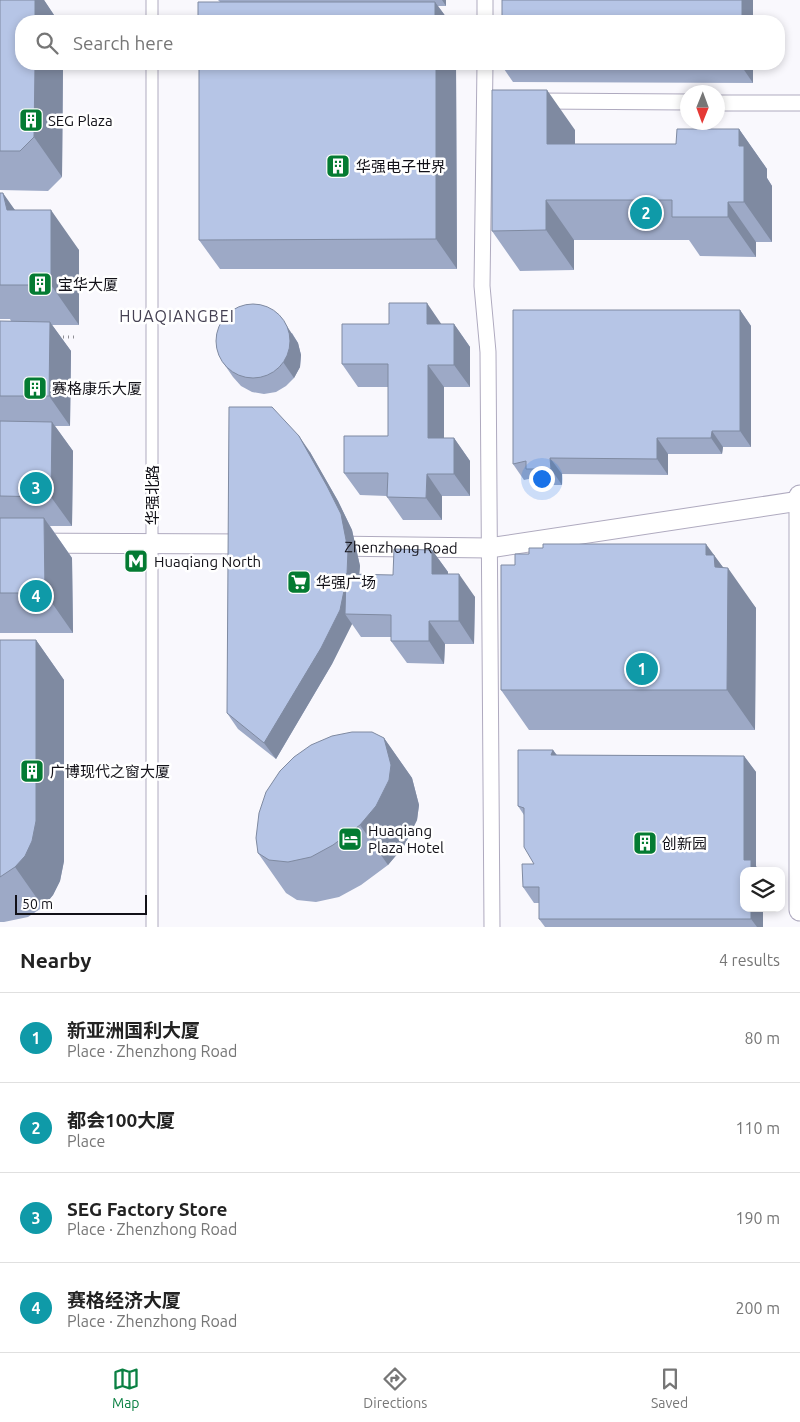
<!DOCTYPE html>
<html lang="en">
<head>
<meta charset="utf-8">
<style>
	:root { --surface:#fff; --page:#f6f6f6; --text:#222; --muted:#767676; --line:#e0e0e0; --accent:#0b8043 }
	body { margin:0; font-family:Ubuntu,"Noto Sans SC",sans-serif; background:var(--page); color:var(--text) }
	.controls { position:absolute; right:15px; bottom:15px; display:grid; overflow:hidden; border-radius:10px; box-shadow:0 2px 8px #0003 }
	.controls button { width:45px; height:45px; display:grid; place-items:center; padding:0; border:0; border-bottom:1px solid var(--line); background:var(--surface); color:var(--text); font:25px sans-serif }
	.compass { position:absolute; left:680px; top:85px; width:45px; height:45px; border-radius:50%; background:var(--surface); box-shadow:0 2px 8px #0003; rotate:181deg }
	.scale { position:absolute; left:15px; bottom:12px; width:132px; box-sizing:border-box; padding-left:5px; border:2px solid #121118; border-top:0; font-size:14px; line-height:18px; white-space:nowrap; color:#121118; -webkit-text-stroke:4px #fff; paint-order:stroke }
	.you { position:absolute; left:541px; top:478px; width:18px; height:18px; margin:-12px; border:4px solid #fff; border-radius:50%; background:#1a73e8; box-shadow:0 0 0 8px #1a73e833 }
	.badge { display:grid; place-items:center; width:32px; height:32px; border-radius:50%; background:var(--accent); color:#fff; font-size:16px; font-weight:700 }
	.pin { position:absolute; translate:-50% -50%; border:2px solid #fff; box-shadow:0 1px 5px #0006 }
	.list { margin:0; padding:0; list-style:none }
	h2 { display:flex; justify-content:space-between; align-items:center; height:65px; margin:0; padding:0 20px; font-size:21px }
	h2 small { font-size:16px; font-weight:400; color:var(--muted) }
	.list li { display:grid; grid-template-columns:32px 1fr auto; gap:15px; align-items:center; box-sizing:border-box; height:90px; padding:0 20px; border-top:1px solid var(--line) }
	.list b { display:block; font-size:19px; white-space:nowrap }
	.list p { margin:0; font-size:16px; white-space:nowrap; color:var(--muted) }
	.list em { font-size:16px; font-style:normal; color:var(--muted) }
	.icon { flex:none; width:28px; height:28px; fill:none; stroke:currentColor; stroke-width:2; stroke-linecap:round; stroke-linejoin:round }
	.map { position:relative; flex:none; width:800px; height:927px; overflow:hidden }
	.search { position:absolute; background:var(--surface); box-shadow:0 2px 8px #0003; left:15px; right:15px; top:15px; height:55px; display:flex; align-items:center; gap:12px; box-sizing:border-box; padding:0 18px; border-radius:20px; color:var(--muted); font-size:19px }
	.sheet { height:425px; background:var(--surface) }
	nav { display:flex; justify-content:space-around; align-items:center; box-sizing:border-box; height:70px; border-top:1px solid var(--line); background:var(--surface); font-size:14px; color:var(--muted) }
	nav a { display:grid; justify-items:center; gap:2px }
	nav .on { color:var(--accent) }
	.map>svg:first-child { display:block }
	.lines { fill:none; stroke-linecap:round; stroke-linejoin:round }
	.pedestrian-casing { stroke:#afaabf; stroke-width:13 }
	.minor-casing { stroke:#afaabf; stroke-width:17 }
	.tertiary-casing { stroke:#afaabf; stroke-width:21 }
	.secondary-casing { stroke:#afaabf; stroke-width:23 }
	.path { stroke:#908f95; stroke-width:3; stroke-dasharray:1 4; stroke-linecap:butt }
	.pedestrian { stroke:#fff; stroke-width:11 }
	.minor { stroke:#fff; stroke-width:15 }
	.tertiary { stroke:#fff; stroke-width:19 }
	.secondary { stroke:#fff; stroke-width:21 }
	.wall { fill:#9da9c6 }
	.shaded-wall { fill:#7f8aa1 }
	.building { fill:#b6c5e6; stroke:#7f8aa1 }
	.labels { text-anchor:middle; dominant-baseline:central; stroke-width:5; stroke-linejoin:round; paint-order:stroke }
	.poi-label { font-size:15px; fill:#121118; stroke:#fff; text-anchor:start }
	.street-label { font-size:15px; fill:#121118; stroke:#fff }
	.neighbourhood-label { font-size:16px; letter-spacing:1px; fill:#454153; stroke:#fff }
</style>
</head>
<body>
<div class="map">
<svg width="800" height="927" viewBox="0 0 800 927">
	<rect width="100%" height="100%" fill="#f9f8fd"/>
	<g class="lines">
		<g class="pedestrian-casing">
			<path id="pedestrian" d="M152,0v21
				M152,64v863"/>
		</g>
		<g class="minor-casing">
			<path id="minor" d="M485,21v-21
				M485,64l-3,222 6,66 4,575
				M537,101l151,1
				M718,103h82"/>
		</g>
		<g class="tertiary-casing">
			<g id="tertiary">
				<path d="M0,543l252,1"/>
				<path id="s1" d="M330,546l159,2 311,-47"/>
			</g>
		</g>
		<g class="secondary-casing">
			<path id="secondary" d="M800,496v414"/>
		</g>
		<path class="path" d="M58,337h17"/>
		<use href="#pedestrian" class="pedestrian"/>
		<use href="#minor" class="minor"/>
		<use href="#tertiary" class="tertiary"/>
		<use href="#secondary" class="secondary"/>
	</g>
	<path class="wall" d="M0,0h44l14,21h-37v43h42l-1,113 -14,14 -48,-1z
		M218,0h228v6h-8l11,15h-251l22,-19z
		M456,64l1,205h-237l-21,-29z
		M502,64h251v19l-240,-1 -11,-16z
		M739,129l28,40v9l5,8v56h-16v15l-56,-1 -11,-16h-115v30l-54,1 -28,-40 83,-101v14h101z
		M0,193l15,17 64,40v75h-27l19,26 -1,75h-15l18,25 -1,75h-22l22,32 1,75h-73v-312h11l-1,-2h-10z
		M740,310l11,16v121h-28l-1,7h-54v21l-106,-1v11h-25l-4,-7 -9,2 -11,-16z
		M441,324h13l16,23v40h-26v51h10l16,23v35h-28v24h-39l-16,-23v-1l-27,-1 -16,-22 44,-37v-49h-30l-16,-23z
		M292,333l6,10 3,12 -1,12 -6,11 -8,8 -10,6 -12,2 -12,-2 -11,-6 -8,-9 -11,-16z
		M310,452l28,49 14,29 8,36 -1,9h34l39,-25 16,22v2l27,23 -1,47h-29l-1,20 -37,-1 -16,-22v-4h-30l-9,-13 -20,40 -56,95 -38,-30 -11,-16z
		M529,554l184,1 43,53 -1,122h-226l-28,-40 14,-125z
		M0,640h36l28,40v181l-4,20 -7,14 -10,12 -15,10 -24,5h-4z
		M384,738l28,40 7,27 -2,15 -13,26 -16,19 -27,20 -22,12 -23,5 -19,-2 -11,-7 -28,-40z
		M553,750l4,5 187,1 12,16v94l7,61h-218l-6,-8v-16h-5l-11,-16 11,-23 -10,-49 -6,-9z"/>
	<path class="shaded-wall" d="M35,0h9l14,21h-23z
		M442,0h4v6z
		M742,0h11v21h-11z
		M435,2l14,19h-14z
		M35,64h28l-1,113 -28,-40z
		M436,64h20l1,205 -21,-30z
		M742,64h11v19l-11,-16z
		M547,90l28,40v54l-28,-40z
		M739,129l28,40v9l5,8v56l-28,-40 -5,-56z
		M3,193l28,40 -24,-23z
		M546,200l28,40v30l-28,-40z
		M728,202l28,40v15l-28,-40z
		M51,210l28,40v75l-28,-40z
		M427,303l15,22 -15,-1z
		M740,310l11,16v121l-11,-16z
		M281,317l17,26 3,12 -1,12 -6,11 -11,-16z
		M50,322l21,29 -1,75 -21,-30z
		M454,324l16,23v40l-16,-22z
		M428,365l16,22v73l-16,-22z
		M52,422l21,29 -1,75 -21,-29z
		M712,431l11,16 -1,7 -11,-16z
		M299,436l11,16 28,49 14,29 8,36 -3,32 -12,16 7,10 -20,40 -56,95 -12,-16z
		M454,438l16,23v35l-16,-22z
		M657,438l11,16v21l-11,-16z
		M550,458l12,16v11l-11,-16z
		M427,474l15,22v24l-16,-22z
		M44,518l28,40 1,75 -28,-40z
		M706,544l22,30v-6l28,40 -1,122 -28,-40 -21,-135z
		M432,550l16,22v24l-16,-22z
		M459,574l16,23 -1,47 -15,-23z
		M429,621l16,23 -1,20 -15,-23z
		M36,640l28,40v181l-4,20 -7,14 -10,12 -28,-40z
		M384,738l28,40 7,27 -2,15 -13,26 -16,19 -28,-40z
		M553,750l11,16 -13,-11z
		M744,756l12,16v94l3,5h-8l-7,-11z
		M751,908h12v19h-6l-6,-8z"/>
	<path class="building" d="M0,0h35v21h-14v43h14l-1,73 -14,14h-20z
		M502,0h240v21h-240z
		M198,2h237v19h-237z
		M199,64h237v175l-237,1z
		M502,64h240v3l-240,-1z
		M492,90h55v54h129l1,-15h62v17h5v56h-16v15h-56v-17h-126v30l-54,1z
		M0,193h3l4,17h44v75h-51z
		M389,303h38v21h27v41h-26v73h26v36h-27l-1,24 -39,-1 1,-24h-44v-37h44v-72h-46v-40h47z
		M216 341a37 37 0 1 1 74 0a37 37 0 1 1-74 0Z
		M513,310h227v121h-28l-1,7h-54v21l-107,-1 1,11h-25v-8l-13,3z
		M0,321l50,1 -1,74h-49z
		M229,407h43l27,29 28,50 14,28 7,36 -1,24h-1l-1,12 -5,24 -19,38 -57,95 -37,-30z
		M0,421l52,1 -1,75 -51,-1z
		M0,518h44l1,75h-45z
		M543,544h163v11h8l1,12 13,1 -1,122h-226v-125h14v-11h14v-6h14z
		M394,549l38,1v24h27v47h-30v20h-38v-26l-46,-1 1,-40 47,1z
		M0,640h36v181l-4,20 -7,15 -10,11 -15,10z
		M352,732h20l12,6 7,27 -2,15 -13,26 -16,19 -27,20 -22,12 -23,5 -19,-2 -11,-7 -2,-15 3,-25 7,-21 14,-21 14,-14 17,-12 21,-9z
		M518,750h35l-2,5 193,1v104h7v11h-7v37h7v11h-212v-32h-16l-1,-23h12l-10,-17v-39l-6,-2z"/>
	<defs>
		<g id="building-square" transform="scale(1.25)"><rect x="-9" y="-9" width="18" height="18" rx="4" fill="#047b32" stroke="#fff"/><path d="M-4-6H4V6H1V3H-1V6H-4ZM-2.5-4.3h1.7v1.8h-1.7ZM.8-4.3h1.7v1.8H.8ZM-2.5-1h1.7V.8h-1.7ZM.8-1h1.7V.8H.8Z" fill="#fff"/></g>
		<g id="metro-square" transform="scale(1.25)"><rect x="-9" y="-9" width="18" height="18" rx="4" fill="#047b32" stroke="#fff"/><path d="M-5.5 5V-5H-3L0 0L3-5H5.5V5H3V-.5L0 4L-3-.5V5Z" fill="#fff"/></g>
		<g id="supermarket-square" transform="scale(1.25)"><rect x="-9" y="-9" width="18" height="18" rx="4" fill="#047b32" stroke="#fff"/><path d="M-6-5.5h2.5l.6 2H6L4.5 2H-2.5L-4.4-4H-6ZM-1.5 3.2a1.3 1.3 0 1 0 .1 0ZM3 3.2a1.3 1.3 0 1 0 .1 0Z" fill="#fff"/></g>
		<g id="hotel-square" transform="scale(1.25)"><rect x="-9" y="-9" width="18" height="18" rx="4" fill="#047b32" stroke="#fff"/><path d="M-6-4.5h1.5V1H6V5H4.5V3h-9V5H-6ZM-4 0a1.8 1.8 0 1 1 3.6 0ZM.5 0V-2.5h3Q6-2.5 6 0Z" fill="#fff"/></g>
	</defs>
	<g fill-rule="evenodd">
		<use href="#building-square" x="31" y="120"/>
		<use href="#building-square" x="338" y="166"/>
		<use href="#building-square" x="40" y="284"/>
		<use href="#building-square" x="35" y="388"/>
		<use href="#metro-square" x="136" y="561"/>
		<use href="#supermarket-square" x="299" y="582"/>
		<use href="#building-square" x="32" y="771"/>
		<use href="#hotel-square" x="350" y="839"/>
		<use href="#building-square" x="645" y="843"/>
	</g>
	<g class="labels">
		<g class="poi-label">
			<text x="48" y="120">SEG Plaza</text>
			<text x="356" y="166">华强电子世界</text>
			<text x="58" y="284">宝华大厦</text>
			<text x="52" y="388">赛格康乐大厦</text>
			<text x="154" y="561">Huaqiang North</text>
			<text x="316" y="582">华强广场</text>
			<text x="50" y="771">广博现代之窗大厦</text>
			<text x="368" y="830">Huaqiang<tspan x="368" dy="17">Plaza Hotel</tspan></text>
			<text x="662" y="843">创新园</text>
		</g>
		<g class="street-label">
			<text transform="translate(152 495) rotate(-90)">华强北路</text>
			<text stroke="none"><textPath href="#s1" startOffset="71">Zhenzhong Road</textPath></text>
		</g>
		<g class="neighbourhood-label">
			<text x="177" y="316">HUAQIANGBEI</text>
		</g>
	</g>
</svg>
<div class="controls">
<button><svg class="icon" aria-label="layers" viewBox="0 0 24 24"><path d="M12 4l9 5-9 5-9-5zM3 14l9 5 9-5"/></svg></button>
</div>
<svg class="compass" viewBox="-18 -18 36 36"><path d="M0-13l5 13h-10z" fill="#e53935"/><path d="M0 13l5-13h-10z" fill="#767676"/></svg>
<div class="scale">50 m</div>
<div class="you"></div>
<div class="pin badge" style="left:642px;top:669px;background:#0f9aa8">1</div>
<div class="pin badge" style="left:646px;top:213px;background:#0f9aa8">2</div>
<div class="pin badge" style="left:36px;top:488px;background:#0f9aa8">3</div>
<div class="pin badge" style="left:36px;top:596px;background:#0f9aa8">4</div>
<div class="search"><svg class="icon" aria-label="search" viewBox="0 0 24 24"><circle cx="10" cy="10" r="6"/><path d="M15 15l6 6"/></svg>Search here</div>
</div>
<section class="sheet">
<h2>Nearby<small>4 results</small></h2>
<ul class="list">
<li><span class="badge" style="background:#0f9aa8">1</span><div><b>新亚洲国利大厦</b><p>Place · Zhenzhong Road</p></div><em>80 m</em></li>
<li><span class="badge" style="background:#0f9aa8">2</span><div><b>都会100大厦</b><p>Place</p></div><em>110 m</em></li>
<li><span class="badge" style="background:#0f9aa8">3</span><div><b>SEG Factory Store</b><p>Place · Zhenzhong Road</p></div><em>190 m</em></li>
<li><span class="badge" style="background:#0f9aa8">4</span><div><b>赛格经济大厦</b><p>Place · Zhenzhong Road</p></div><em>200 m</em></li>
</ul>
</section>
<nav>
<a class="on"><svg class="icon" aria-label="map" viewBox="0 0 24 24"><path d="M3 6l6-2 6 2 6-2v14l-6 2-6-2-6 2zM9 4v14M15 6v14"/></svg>Map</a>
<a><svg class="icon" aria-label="directions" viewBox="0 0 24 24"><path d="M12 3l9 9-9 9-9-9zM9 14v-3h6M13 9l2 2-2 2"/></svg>Directions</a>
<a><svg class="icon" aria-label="saved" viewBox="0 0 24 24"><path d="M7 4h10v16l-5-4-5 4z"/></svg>Saved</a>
</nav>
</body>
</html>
